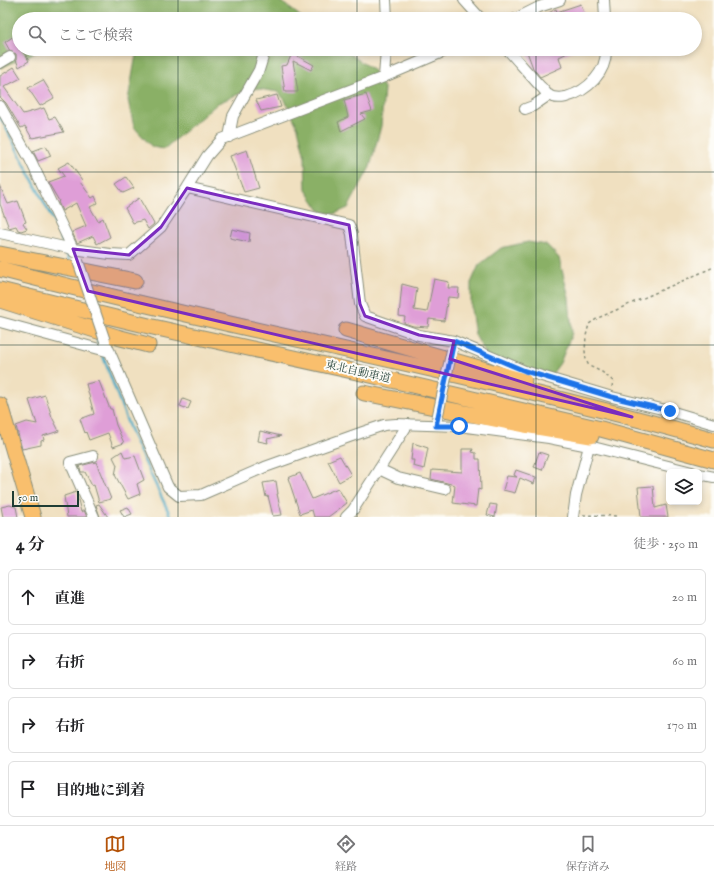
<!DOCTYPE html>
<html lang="ja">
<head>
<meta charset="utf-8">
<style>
	:root { --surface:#fff; --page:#f6f6f6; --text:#202124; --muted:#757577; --line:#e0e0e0; --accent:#b45309 }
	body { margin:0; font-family:"IM FELL English","Noto Serif JP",serif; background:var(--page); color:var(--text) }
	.controls { position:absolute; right:12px; bottom:12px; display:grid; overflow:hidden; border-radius:6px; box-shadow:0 2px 6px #0003 }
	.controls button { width:36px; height:36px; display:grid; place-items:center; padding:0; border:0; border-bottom:1px solid var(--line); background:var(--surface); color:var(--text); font:20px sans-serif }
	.scale { position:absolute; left:12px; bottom:10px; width:67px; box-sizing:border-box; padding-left:4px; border:2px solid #1f3d34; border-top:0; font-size:11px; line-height:14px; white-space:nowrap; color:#1f3d34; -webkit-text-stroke:3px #fdfcf7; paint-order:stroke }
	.stop { position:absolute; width:12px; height:12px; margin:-9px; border:3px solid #1a73e8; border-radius:50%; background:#fff }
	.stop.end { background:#1a73e8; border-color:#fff; box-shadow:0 1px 4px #0008 }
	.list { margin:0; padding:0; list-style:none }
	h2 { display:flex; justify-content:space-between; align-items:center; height:52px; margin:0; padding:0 16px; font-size:17px }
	h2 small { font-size:13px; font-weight:400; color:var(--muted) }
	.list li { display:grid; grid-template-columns:26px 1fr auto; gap:12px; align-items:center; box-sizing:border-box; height:56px; margin:0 8px 8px; padding:0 8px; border:1px solid var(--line); border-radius:6px }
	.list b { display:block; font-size:15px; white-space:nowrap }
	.list em { font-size:13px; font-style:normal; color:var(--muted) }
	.icon { flex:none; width:22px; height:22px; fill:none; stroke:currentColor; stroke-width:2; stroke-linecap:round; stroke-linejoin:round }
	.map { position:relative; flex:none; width:714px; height:517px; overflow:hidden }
	.search { position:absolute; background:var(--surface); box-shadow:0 2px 6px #0003; left:12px; right:12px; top:12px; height:44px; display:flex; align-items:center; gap:10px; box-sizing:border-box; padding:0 14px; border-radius:22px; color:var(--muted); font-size:15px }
	.sheet { height:308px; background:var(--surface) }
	nav { display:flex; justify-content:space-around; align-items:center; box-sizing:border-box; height:56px; border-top:1px solid var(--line); background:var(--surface); font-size:11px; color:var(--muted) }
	nav a { display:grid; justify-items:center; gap:2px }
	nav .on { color:var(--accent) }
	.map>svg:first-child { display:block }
	.forest { fill:#8ab066; stroke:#54764d }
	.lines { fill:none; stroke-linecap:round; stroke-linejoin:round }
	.stream { stroke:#45a9c5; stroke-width:2.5 }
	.building { fill:#df9ed7 }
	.minor-casing { stroke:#888e7a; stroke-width:12 }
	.highway-casing { stroke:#888e7a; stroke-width:17 }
	.path { stroke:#888e7a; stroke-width:1.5; stroke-dasharray:3 3; stroke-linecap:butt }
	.minor { stroke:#fff; stroke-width:10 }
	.highway { stroke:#f9bf6d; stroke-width:15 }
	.minor-bridge-casing { stroke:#888e7a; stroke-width:12; stroke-linecap:butt }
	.minor-bridge { stroke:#fff; stroke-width:10 }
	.route { stroke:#1a73e8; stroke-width:5 }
	.marked { fill:#7b2cbf; fill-opacity:0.2; stroke:#7b2cbf; stroke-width:3; stroke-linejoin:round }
	.grid { fill:none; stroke:#1f3d34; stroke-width:1; stroke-opacity:0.55 }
	.labels { text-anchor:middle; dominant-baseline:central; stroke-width:4; stroke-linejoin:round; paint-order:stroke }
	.street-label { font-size:11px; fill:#1f3d34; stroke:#fdfcf7 }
</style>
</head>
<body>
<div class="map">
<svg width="714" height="517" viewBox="0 0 714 517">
	<rect width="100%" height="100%" fill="#fdfcf7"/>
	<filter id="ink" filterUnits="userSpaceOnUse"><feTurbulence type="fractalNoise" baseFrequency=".025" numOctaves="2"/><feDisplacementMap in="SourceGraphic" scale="8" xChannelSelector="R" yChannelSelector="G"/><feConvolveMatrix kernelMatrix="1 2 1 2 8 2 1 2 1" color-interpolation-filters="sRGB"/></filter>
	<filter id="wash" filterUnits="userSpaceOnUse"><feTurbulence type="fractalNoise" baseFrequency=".012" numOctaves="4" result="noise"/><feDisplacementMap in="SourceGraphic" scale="16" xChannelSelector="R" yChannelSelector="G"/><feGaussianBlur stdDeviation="0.9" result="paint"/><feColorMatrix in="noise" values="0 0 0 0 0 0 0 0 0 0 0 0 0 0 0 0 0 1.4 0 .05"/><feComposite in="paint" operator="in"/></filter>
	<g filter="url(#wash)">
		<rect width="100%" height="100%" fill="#f0e0c0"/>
		<path class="forest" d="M0,0h279l25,19h-175l-7,-4 -15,4h-88v30h24l-43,19z
			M137,49h206l31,22 10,17 -3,38 -11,41 -22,41 -14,6 -13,-2 -15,-22 -1,-33 -7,-29 -13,-28 -7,-8 -25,-4 -35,15 -54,46 -12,-2 -18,-20 -6,-27z
			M528,242l19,3 12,13 10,40 3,35 -12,30 -11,15 -38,-4 -21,-13 -15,-26 -4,-26v-26l8,-18 22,-17z"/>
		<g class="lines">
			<path class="stream" d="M0,116l53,104 10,23
				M66,251l3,9
				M96,336l3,10
				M102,353l30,82 39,82"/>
		</g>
		<g id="blocks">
			<path class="building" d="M581,4l5,15h-49l19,-10 1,3z
				M14,36l5,8v5h3l7,12 -10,6 -3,-7v-6l-6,-3 -5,-9z
				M526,49h50l-17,8 3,10 -22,10 -7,-9z
				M292,53l22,12 -3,5 -18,-9 5,31h-13l-4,-26 6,-1z
				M14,67l7,11 -17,9 19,27 21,-6 5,11 6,-2 9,15 -32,6 -7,-12 -4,2 -15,-25 -6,-6v-21z
				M43,80l11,18 -14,8 -12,-18z
				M366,94l6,17 -11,3 4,5 -24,12 -3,-9 10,-5 -4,-17z
				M277,95l4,12 -20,4 -5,-11z
				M46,146l5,10 -13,5 -5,-10z
				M247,150l12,38 -15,4 -14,-36z
				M69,162l13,18 -2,2 12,16 3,-2 3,7 -8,4 8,14 5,-3 7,19 -13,7 -4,-8 -16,7 -5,-11 14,-6 -10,-23 -14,8 -4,-9 1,-1 -11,-19 16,-6 -6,-8z
				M126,177l8,11 -11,5 -7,-9z
				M0,186l8,18 10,-3 8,21 -3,1 4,6 -6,2 -3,-1 -2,-4 -7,2 -9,-24z
				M139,198l15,26 -6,5 -5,-9 -10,3 -8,-15z
				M232,229l18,4 -1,9 -19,-4z
				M434,279l15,3 -1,6h11l-1,10 -10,-1 -4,24 -15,-2 -1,8 -15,-1 -9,-3 1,-6 -6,-1 3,-32 15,4 -3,22 13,2z
				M99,381l11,28h2l4,16 8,18 -11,4 -5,-14 -19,7 -3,-8 -1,1 -5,-14 14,-5 -8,-30z
				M45,395l7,22 7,14 -16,5 1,4 -3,1v4l-19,4 -6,-23 11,-4 10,2 -8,-24z
				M183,399l8,3 -3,7 -8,-3z
				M260,431l21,5 -14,3 1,4 -10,-2z
				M413,443l15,5 -4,21 -11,-3 1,-6h-3z
				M462,449h11l-1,3 4,1v6h4l1,31 -3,-1 -2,17 -23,-3 2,-18 -24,-6 1,-9 30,2z
				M122,451l3,7 10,-2 9,24 -7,4 3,10 -12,5 -13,-24 2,-10 -4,-8z
				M539,452l9,3 -6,15 -8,-3z
				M340,456l11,19 -12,7 -11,-21z
				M96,462l15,37 -12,3 -5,-17 -2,1 -7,-14h-4l-2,-6z
				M516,470l20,7 -2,7 -14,-6 -5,15 -12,-3 4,-14 10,1 -3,-2z
				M300,473l12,26 26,-11 9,15 -19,14h-14l-2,-7 -12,4 -12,-36z
				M276,481l2,13h-1l5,21 -9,1 -5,-20 -2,1 -3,-14z
				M653,486l2,22 11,-3 2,12h-27l-3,-30z
				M76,492l5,20 3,-2 3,7h-20l-3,-21z
				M99,504l9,13h-8l-4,-12z
				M490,504l7,1 -2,12 -8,-2z
				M10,505l6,2 2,10h-15l-2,-10z
				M128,507l4,7 -8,3 -4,-7z"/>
		</g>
	</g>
	<g filter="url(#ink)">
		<use href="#blocks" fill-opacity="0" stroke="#888e7a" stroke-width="1"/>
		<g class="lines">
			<g class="minor-casing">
				<path id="minor" d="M386,0l1,19
					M464,0l17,19
					M604,0l1,19
					M515,19l24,-12 21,-7
					M507,49c11,12 22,25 33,37 3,2 5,6 8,9 5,3 13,3 18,2 22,-6 41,-25 40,-48
					M0,63l10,-6
					M384,77l2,-28
					M0,106l30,53 43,90 37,5 19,1 32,-28 26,-39 20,-32 15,-17 162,-62 66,-28
					M525,109l8,-3 16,-11
					M229,137l4,-21 26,-46 4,-13
					M187,188l162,37 3,9 8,70 5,12 54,19 35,6 71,30 87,26 58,14 44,13
					M0,233l73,16 1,3
					M0,322l110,30
					M105,341l63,146 11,9 22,-1 64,-28 98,-35 21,-7 12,-1 63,2 90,12 40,8 103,26
					M93,456l-23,6 24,55
					M379,469l19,9 47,11
					M699,474l15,3
					M346,517l7,-7 55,-86
					M573,517l3,-22 13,-49"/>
			</g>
			<g class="highway-casing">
				<path id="highway" d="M0,254l135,27
					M0,269c237,62 479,104 714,171
					M0,290l153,37 213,47 162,38 73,17 113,31
					M0,300l117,37 31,8
					M346,330l178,51
					M364,393l161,32 66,11
					M0,405l33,112"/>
			</g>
			<path class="path" d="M612,387l1,-6 -11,-9 -13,-6 -3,-6 -1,-9 1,-15 3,-12 9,-6 116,-51
				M583,515l35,1"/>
			<use href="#minor" class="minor"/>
			<use href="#highway" class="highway"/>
			<g class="minor-bridge-casing">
				<path id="minor-bridge" d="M78,261l27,80
					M437,419l15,-69"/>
			</g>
			<use href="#minor-bridge" class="minor-bridge"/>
		</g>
	</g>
	<g class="lines" filter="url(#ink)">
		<path class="route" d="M459,426h-23l18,-85 71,30 87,26 58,14"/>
	</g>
	<path class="marked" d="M187,188l162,37 11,79 5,12 54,19 35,6 -4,18 182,58 -544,-126 -15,-42 56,6 32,-28z"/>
	<path class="grid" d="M178,0v19M357,0v19M536,0v19M178,49v468M357,49v468M536,49v468M0,172h714M0,345h714"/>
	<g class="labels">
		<g class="street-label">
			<text transform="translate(358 372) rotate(13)">東北自動車道</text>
		</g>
	</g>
</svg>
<div class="controls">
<button><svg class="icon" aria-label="layers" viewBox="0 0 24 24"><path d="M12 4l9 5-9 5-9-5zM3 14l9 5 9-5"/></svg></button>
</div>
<div class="scale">50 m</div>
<div class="stop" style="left:459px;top:426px"></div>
<div class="stop end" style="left:670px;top:411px"></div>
<div class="search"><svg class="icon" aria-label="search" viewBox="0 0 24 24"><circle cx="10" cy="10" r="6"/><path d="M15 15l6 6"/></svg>ここで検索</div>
</div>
<section class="sheet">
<h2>4 分<small>徒歩 · 250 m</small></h2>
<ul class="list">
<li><svg class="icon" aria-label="ahead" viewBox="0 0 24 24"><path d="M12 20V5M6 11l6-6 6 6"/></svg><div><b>直進</b></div><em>20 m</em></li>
<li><svg class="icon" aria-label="right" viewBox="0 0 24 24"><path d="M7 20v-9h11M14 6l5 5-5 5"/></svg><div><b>右折</b></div><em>60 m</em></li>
<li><svg class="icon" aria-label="right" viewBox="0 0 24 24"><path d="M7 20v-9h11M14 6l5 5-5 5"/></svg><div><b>右折</b></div><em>170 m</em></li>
<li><svg class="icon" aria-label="arrive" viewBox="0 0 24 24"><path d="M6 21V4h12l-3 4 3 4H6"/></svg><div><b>目的地に到着</b></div></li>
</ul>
</section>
<nav>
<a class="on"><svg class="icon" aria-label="map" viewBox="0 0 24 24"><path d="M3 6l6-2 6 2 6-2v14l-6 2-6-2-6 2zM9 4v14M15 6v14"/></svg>地図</a>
<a><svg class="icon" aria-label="directions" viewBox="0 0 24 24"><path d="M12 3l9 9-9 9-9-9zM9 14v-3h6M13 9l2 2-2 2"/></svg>経路</a>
<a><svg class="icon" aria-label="saved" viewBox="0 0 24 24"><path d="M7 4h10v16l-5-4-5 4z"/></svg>保存済み</a>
</nav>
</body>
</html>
